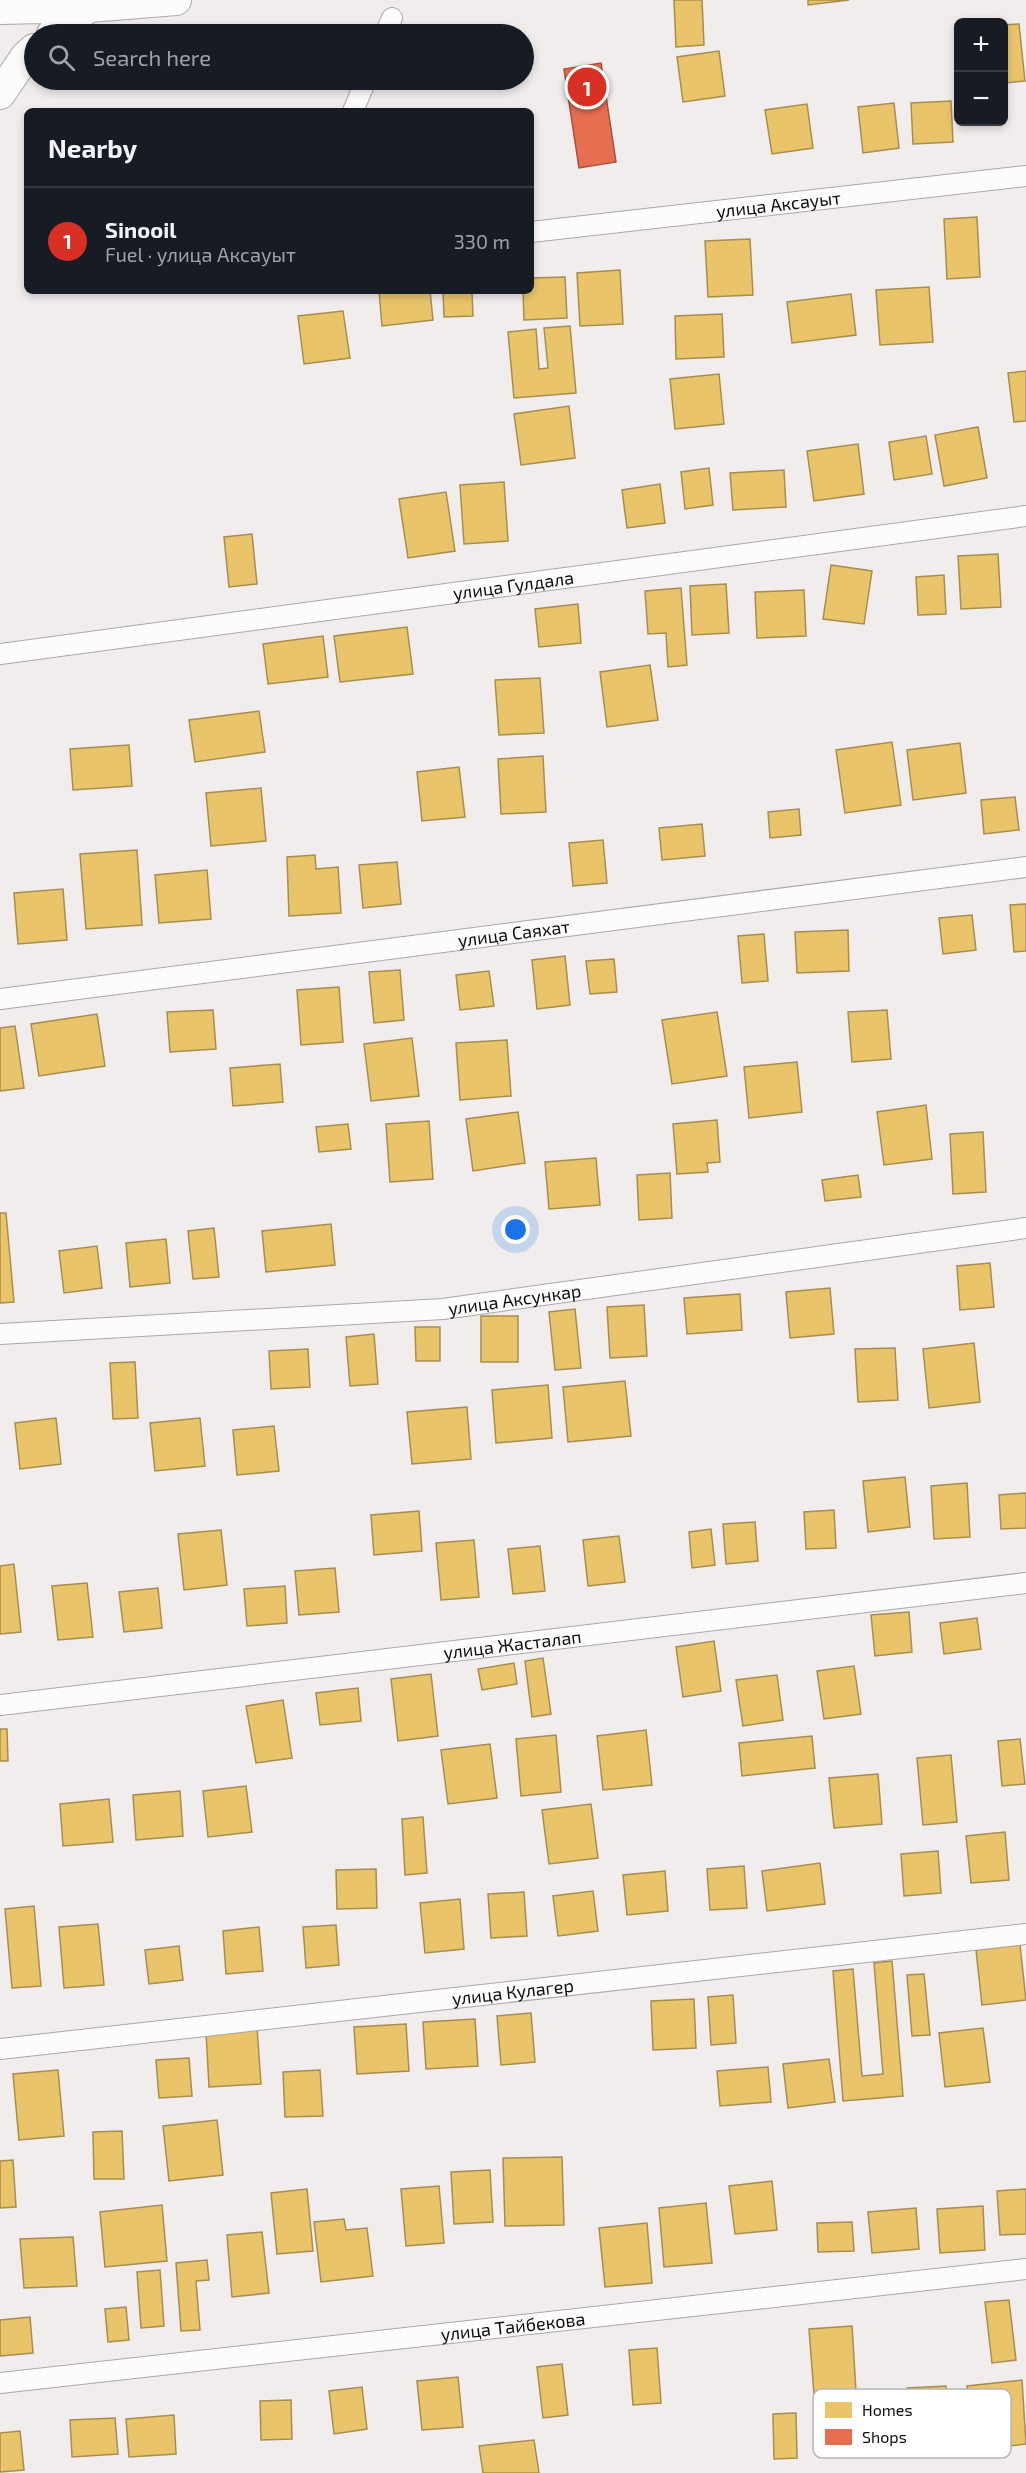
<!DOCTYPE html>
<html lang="en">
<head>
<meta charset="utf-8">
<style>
	:root { --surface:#171b24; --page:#20242c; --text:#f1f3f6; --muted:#9ea1a6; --line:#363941; --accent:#d93025 }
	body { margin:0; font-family:"Exo 2",sans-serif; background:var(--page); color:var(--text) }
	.controls { position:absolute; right:18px; top:18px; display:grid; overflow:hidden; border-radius:9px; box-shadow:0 3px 9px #0003 }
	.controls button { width:54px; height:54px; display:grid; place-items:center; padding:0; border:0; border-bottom:2px solid var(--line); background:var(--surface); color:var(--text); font:30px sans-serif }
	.you { position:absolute; left:516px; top:1230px; width:21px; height:21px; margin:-15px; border:4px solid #fff; border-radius:50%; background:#1a73e8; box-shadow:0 0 0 9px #1a73e833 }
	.badge { display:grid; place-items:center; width:39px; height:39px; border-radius:50%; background:var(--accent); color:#fff; font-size:20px; font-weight:700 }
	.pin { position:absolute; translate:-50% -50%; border:3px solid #fff; box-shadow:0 2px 6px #0006 }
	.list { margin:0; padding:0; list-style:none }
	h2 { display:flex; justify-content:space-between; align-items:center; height:78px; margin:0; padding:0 24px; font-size:26px }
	h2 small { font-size:20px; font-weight:400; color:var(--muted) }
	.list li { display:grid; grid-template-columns:39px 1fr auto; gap:18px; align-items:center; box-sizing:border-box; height:108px; padding:0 24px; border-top:2px solid var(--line) }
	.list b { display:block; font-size:22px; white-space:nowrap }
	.list p { margin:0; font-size:20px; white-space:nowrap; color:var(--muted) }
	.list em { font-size:20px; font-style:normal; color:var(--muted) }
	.icon { flex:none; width:33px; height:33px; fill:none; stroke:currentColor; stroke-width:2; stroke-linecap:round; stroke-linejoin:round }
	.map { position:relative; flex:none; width:1026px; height:2473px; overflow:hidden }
	.search { position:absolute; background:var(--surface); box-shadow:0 3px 9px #0003; left:24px; top:24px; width:510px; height:66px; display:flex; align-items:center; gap:15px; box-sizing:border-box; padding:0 21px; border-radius:33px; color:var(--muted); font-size:22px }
	.panel { position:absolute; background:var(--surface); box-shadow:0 3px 9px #0003; left:24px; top:108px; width:510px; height:186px; border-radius:9px }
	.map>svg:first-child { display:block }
	.homes { fill:#e9c46a; stroke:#a88d4e; stroke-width:1.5 }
	.shops { fill:#e76f51; stroke:#a6523d; stroke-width:1.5 }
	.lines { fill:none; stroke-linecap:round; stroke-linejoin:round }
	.street-casing { stroke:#aba8a8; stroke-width:22 }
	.primary-casing { stroke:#aba8a8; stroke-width:32 }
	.street { stroke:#fdfcfc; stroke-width:20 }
	.primary { stroke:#fdfcfc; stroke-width:30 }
	.labels { text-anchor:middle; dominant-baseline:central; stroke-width:6; stroke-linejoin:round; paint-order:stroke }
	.street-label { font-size:18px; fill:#100e0d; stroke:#fff }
	.key { fill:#fff; stroke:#b7b7b6; stroke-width:1.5 }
	.key-label { font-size:16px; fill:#100e0d }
</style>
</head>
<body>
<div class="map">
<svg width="1026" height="2473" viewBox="0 0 1026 2473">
	<rect width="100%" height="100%" fill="#f1edec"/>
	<path class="homes" d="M674,0h28l2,45 -28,2z
		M808,0h41l-41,5z
		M1019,24l6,57 -21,2v-58z
		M719,51l6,45 -42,6 -6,-45z
		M951,101l2,41 -40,2 -2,-41z
		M894,103l5,45 -36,5 -5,-46z
		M807,104l6,44 -41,6 -7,-44z
		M977,217l3,60 -33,2 -3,-60z
		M750,239l3,56 -45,2 -3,-56z
		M620,270l3,54 -43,2 -3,-53z
		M565,277l2,41 -43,2 -1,-29h8v-13z
		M929,287l4,55 -53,3 -4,-55z
		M379,291h51l3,29 -51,6z
		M443,291h29l1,25 -29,1z
		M851,294l5,41 -64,8 -5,-41z
		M343,311l7,47 -46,6 -6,-48z
		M722,314l2,43 -48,2 -1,-43z
		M570,326l6,67 -62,5 -6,-66 28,-3 3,40 9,-1 -4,-40z
		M1026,371v50l-12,1 -6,-49z
		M719,374l5,50 -49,5 -5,-50z
		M569,406l6,52 -54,7 -7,-51z
		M978,427l9,51 -43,8 -9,-51z
		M926,436l6,38 -38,6 -5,-38z
		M858,444l6,50 -50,7 -7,-50z
		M709,468l4,37 -28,4 -4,-37z
		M784,470l2,37 -53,3 -3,-37z
		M504,482l4,59 -44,3 -4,-59z
		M660,484l5,39 -38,5 -5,-38z
		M446,492l9,59 -47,7 -9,-59z
		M252,534l5,50 -28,3 -5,-50z
		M998,554l3,53 -40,2 -3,-53z
		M831,565l41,6 -8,53 -41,-5z
		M944,575l2,39 -28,1 -2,-38z
		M726,584l3,49 -37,2 -2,-49z
		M681,588l6,77 -19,2 -2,-34 -18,1 -3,-43z
		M804,590l2,46 -49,2 -2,-46z
		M578,604l3,39 -42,4 -4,-38z
		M407,627l6,47 -73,8 -6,-46z
		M323,636l5,41 -60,7 -5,-40z
		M650,665l8,55 -51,7 -7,-55z
		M540,678l4,55 -45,2 -4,-55z
		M259,711l6,41 -70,10 -6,-42z
		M892,742l9,63 -56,8 -9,-63z
		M960,743l6,50 -53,7 -6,-50z
		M129,745l3,41 -59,4 -3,-41z
		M543,756l3,56 -45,2 -3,-55z
		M459,767l6,50 -43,4 -5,-49z
		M261,788l5,53 -55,5 -5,-53z
		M1015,797l4,33 -35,4 -3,-34z
		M799,809l2,26 -31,3 -2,-26z
		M702,824l3,32 -43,4 -3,-32z
		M603,840l4,43 -34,3 -4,-43z
		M137,850l5,75 -56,4 -6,-75z
		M315,855l1,14 22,-2 3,46 -52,3 -2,-59z
		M397,862l4,42 -38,4 -4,-43z
		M207,870l4,49 -52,4 -4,-48z
		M63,889l4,51 -49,4 -4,-51z
		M1026,904v47l-12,1 -4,-47z
		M972,915l4,35 -33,4 -4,-36z
		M848,930l1,41 -52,2 -2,-41z
		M764,934l4,47 -26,2 -4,-47z
		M565,956l5,49 -33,4 -5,-49z
		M614,959l3,33 -27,2 -4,-33z
		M400,970l4,50 -30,3 -5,-51z
		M489,971l5,35 -34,4 -4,-35z
		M339,987l4,55 -42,3 -4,-55z
		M213,1010l3,39 -46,3 -3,-40z
		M887,1010l4,49 -39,3 -4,-50z
		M717,1012l10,64 -55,8 -10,-64z
		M97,1014l8,52 -66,10 -8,-52z
		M15,1026l9,62 -24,3v-63z
		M412,1038l7,58 -48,5 -7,-57z
		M507,1040l4,56 -51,4 -4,-57z
		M797,1062l5,50 -53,6 -5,-51z
		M280,1064l3,38 -50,4 -3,-38z
		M926,1105l6,54 -48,6 -7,-53z
		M518,1112l7,51 -52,8 -7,-52z
		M717,1120l3,42 -13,1 1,9 -31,2 -4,-50z
		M429,1121l4,58 -43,3 -4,-58z
		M348,1124l3,25 -32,3 -3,-25z
		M983,1132l3,60 -33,2 -3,-60z
		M596,1158l4,47 -51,4 -4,-47z
		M670,1173l2,45 -33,2 -2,-45z
		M858,1175l3,22 -36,4 -3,-21z
		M0,1213h6l8,89 -14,1z
		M331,1224l4,41 -69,7 -4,-41z
		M214,1228l5,49 -26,2 -5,-48z
		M166,1239l4,44 -40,4 -4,-44z
		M97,1246l5,42 -38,5 -5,-42z
		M990,1263l4,44 -34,3 -3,-44z
		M830,1288l4,46 -44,4 -4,-46z
		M740,1294l2,36 -55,4 -3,-36z
		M644,1305l3,51 -37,2 -3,-51z
		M575,1309l6,59 -26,2 -6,-58z
		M481,1316h37v46h-37z
		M415,1327h25v34h-24z
		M374,1334l4,50 -28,2 -4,-49z
		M974,1343l6,59 -51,6 -6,-59z
		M895,1348l3,52 -40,2 -3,-53z
		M308,1349l2,38 -39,2 -2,-38z
		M135,1362l3,56 -25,1 -3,-56z
		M625,1381l6,55 -63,6 -5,-55z
		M548,1385l4,53 -56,5 -4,-53z
		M467,1407l4,52 -59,5 -5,-52z
		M56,1418l5,46 -41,5 -5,-46z
		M200,1418l5,48 -50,5 -5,-48z
		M274,1426l5,45 -42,4 -4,-45z
		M905,1477l5,50 -42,5 -5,-51z
		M967,1483l3,54 -36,2 -3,-53z
		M1026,1493v35l-25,1 -2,-34z
		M834,1510l2,38 -30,1 -2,-37z
		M419,1511l3,40 -48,4 -3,-40z
		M755,1522l3,39 -32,3 -3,-40z
		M711,1529l4,36 -23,3 -3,-36z
		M221,1530l6,55 -43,5 -6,-56z
		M619,1536l6,46 -37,4 -5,-46z
		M474,1540l5,57 -38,3 -5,-57z
		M540,1546l5,45 -32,3 -5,-45z
		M14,1564l7,68 -21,2v-68z
		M335,1568l4,44 -40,3 -4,-44z
		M87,1583l6,54 -35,3 -6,-54z
		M285,1586l2,37 -40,3 -3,-37z
		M158,1588l4,40 -38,4 -5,-40z
		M909,1612l3,40 -37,4 -4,-41z
		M977,1618l4,31 -37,5 -4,-31z
		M714,1641l7,50 -38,6 -7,-50z
		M543,1658l8,56 -19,3 -7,-56z
		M514,1663l3,21 -35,6 -4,-21z
		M854,1666l7,48 -37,5 -7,-48z
		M431,1674l7,62 -40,5 -7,-62z
		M777,1675l6,45 -40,6 -7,-46z
		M358,1688l3,33 -41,4 -4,-32z
		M283,1700l9,58 -36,5 -10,-57z
		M0,1729h7l1,32h-8z
		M646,1730l6,55 -49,5 -6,-54z
		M556,1735l5,57 -40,4 -5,-57z
		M812,1736l3,32 -73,8 -3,-33z
		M1020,1739l5,45 -23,2 -4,-45z
		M490,1744l7,54 -49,6 -7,-54z
		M951,1755l6,67 -34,3 -6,-67z
		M878,1774l4,50 -48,4 -5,-50z
		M246,1786l6,46 -44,5 -5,-46z
		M180,1791l3,45 -47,4 -3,-45z
		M109,1799l4,43 -50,4 -3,-42z
		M591,1804l7,54 -49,6 -7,-54z
		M423,1817l4,56 -22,2 -3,-56z
		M1005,1832l4,48 -38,3 -5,-47z
		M938,1851l3,42 -37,3 -3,-42z
		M820,1863l5,41 -58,7 -5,-40z
		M744,1866l3,42 -37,2 -3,-41z
		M376,1869l1,39 -40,1 -1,-39z
		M665,1871l3,40 -41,4 -4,-40z
		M593,1891l5,40 -40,5 -5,-40z
		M524,1892l3,44 -36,2 -3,-44z
		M460,1899l4,50 -39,4 -5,-50z
		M34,1906l7,80 -29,2 -7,-79z
		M98,1924l6,61 -40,3 -5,-61z
		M336,1925l3,40 -33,3 -3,-41z
		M259,1927l4,44 -37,3 -3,-43z
		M1020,1945l6,55 -44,5 -6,-55z
		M179,1946l4,34 -34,4 -4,-34z
		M892,1961l11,135 -60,5 -10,-130 20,-2 9,107 21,-2 -9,-111z
		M924,1974l6,61 -18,1 -5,-61z
		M733,1995l3,48 -25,2 -3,-48z
		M694,1999l2,49 -43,2 -2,-49z
		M531,2013l4,49 -34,3 -4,-49z
		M475,2019l3,47 -52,3 -3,-47z
		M406,2024l3,47 -52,3 -3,-47z
		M257,2028l4,56 -52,3 -3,-55z
		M983,2028l7,54 -45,5 -6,-54z
		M189,2058l3,38 -33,2 -3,-38z
		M829,2059l6,43 -47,6 -5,-44z
		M768,2067l3,35 -51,4 -3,-35z
		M58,2070l6,66 -45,4 -6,-66z
		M320,2070l3,46 -38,1 -2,-45z
		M217,2120l6,55 -54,6 -6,-55z
		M122,2131l2,48h-30l-1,-47z
		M562,2157l2,68 -59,1 -2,-68z
		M13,2160l3,47 -16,1v-47z
		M490,2170l3,52 -39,2 -3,-52z
		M772,2181l5,49 -42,4 -6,-48z
		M439,2186l5,57 -38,3 -5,-57z
		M307,2189l6,62 -36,3 -6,-61z
		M1026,2189v45l-26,1 -3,-44z
		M706,2203l6,60 -48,4 -5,-59z
		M162,2205l5,56 -62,6 -5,-55z
		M983,2206l2,44 -45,3 -3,-44z
		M916,2208l3,41 -47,4 -4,-41z
		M344,2219l2,11 21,-2 6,48 -52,6 -7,-60z
		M852,2222l2,29 -36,1 -1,-29z
		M647,2223l5,60 -47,4 -6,-59z
		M262,2232l7,61 -37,4 -5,-62z
		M73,2237l4,49 -53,2 -4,-49z
		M207,2260l2,20 -13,1 4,49 -19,1 -5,-68z
		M160,2270l4,56 -23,2 -4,-56z
		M1009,2300l7,60 -24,3 -7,-61z
		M126,2307l3,33 -21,2 -3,-33z
		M30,2317l3,36 -33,3v-36z
		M852,2326l4,65 -42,3 -5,-65z
		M657,2348l4,55 -28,2 -4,-55z
		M562,2364l6,51 -25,3 -6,-51z
		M458,2377l5,50 -41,3 -5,-49z
		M1022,2380l4,64 -52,6 -7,-64z
		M946,2386l4,56 -39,2 -4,-56z
		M362,2387l5,42 -33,5 -5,-43z
		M291,2400l1,39 -31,1 -1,-39z
		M796,2413l1,45 -23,1 -1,-45z
		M174,2415l2,39 -47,3 -3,-38z
		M115,2418l3,36 -46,3 -2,-37z
		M20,2431l4,39 -24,2v-39z
		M534,2440l5,33h-56l-4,-27z"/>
	<path class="shops" d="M601,63l15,99 -37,6 -15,-99z"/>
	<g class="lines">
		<g class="street-casing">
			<g id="street">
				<path d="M385,34l7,-16"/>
				<path d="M353,111l13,-31"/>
				<path id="s1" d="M531,232l495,-56"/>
				<path id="s2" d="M0,654l1026,-138"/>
				<path id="s3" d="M0,999l1026,-132"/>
				<path id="s4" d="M0,1334l443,-25 583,-81"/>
				<path id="s5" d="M0,1705l1026,-122"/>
				<path id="s6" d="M0,2049l1026,-115"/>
				<path id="s7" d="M0,2383l1026,-114"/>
			</g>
		</g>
		<g class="primary-casing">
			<path id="primary" d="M0,9l89,-2 87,-7
				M52,34l37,-27
				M0,94l26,-38 8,-7"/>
		</g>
		<use href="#street" class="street"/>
		<use href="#primary" class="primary"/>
	</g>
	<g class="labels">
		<g class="street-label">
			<text stroke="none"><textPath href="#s1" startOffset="249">улица Аксауыт</textPath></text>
			<text stroke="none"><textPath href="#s2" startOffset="518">улица Гулдала</textPath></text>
			<text stroke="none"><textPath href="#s3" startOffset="518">улица Саяхат</textPath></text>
			<text stroke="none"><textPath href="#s4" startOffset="516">улица Аксункар</textPath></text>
			<text stroke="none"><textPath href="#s5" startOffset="516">улица Жасталап</textPath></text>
			<text stroke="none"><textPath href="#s6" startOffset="516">улица Кулагер</textPath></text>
			<text stroke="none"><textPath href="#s7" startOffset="516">улица Тайбекова</textPath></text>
		</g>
	</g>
	<rect x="813" y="2389" width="198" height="69" rx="9" class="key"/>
	<rect x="825" y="2402" width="27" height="16" fill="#e9c46a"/>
	<rect x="825" y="2429" width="27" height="16" fill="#e76f51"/>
	<g class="key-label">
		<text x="862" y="2416">Homes</text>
		<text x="862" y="2443">Shops</text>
	</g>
</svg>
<div class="controls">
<button>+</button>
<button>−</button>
</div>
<div class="you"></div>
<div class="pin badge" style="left:587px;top:87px">1</div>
<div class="search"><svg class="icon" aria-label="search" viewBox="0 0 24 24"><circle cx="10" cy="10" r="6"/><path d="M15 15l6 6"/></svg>Search here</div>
<section class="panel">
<h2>Nearby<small></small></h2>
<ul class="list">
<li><span class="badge">1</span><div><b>Sinooil</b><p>Fuel · улица Аксауыт</p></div><em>330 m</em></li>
</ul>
</section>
</div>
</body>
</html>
